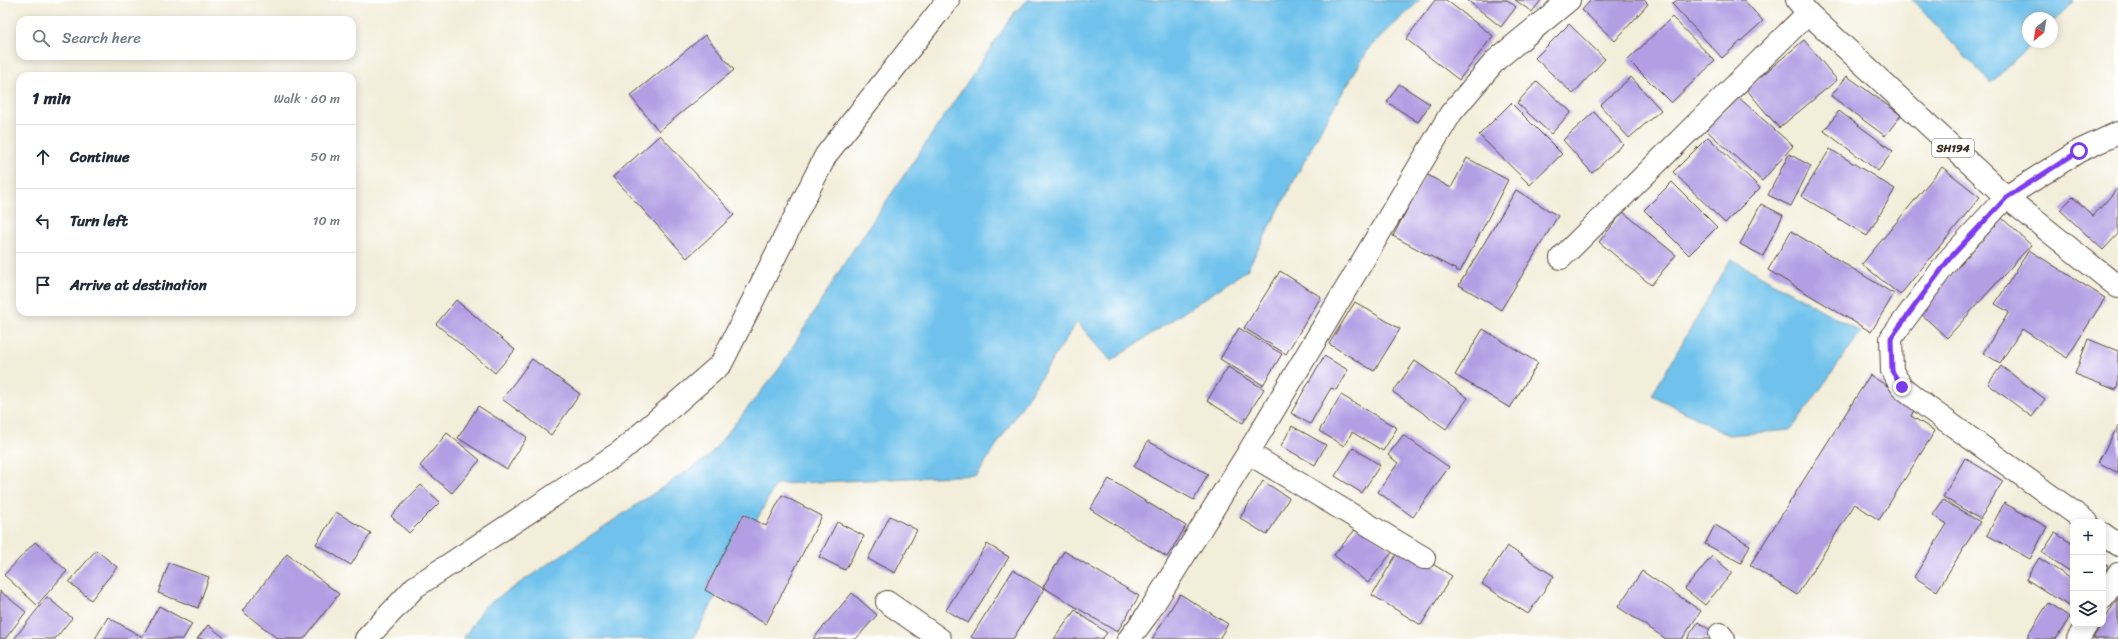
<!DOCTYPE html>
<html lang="en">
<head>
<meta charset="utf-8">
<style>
	:root { --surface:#fff; --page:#f6f6f7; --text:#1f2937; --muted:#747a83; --line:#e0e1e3 }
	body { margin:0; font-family:Sriracha,sans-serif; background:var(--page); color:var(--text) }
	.controls { position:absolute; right:12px; bottom:12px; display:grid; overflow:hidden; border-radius:8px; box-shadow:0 2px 10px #0003 }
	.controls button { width:36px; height:36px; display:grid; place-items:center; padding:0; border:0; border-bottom:1px solid var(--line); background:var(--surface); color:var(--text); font:20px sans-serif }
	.compass { position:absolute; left:2022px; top:12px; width:36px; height:36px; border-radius:50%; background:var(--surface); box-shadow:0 2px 10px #0003; rotate:210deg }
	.stop { position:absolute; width:12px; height:12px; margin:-9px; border:3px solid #7c3aed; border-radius:50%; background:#fff }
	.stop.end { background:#7c3aed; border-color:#fff; box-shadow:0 1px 4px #0008 }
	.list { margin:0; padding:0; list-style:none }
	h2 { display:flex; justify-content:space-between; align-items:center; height:52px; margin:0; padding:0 16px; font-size:17px }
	h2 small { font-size:13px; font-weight:400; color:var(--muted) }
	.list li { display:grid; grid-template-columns:26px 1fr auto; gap:12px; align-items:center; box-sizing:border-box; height:64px; padding:0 16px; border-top:1px solid var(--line) }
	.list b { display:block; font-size:15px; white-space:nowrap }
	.list em { font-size:13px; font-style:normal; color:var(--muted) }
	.icon { flex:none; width:22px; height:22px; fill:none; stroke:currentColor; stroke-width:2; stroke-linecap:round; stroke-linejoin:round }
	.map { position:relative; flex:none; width:2118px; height:639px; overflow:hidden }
	.search { position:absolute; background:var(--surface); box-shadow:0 2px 10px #0003; left:16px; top:16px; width:340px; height:44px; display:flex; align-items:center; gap:10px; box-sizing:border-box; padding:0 14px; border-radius:12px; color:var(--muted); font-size:15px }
	.panel { position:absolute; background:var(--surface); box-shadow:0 2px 10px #0003; left:16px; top:72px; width:340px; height:244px; border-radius:12px }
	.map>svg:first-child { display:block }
	.water { fill:#70c2ec; stroke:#567685 }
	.building { fill:#b39ee4 }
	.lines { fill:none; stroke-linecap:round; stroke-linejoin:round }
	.street-casing { stroke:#57473a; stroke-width:24 }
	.primary-casing { stroke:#57473a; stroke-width:24 }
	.street { stroke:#fff; stroke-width:22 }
	.primary { stroke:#fff; stroke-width:22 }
	.route { stroke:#7c3aed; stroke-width:5 }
	.labels { text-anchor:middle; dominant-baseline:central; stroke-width:3; stroke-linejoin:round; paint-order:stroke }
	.shield { fill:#fff; stroke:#766a62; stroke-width:1 }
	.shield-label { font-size:11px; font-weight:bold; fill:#3b2a1e }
</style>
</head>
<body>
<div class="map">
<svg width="2118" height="639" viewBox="0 0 2118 639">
	<rect width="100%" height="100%" fill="#fff"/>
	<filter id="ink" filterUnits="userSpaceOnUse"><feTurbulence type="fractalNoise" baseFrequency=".025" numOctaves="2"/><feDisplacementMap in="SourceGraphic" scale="8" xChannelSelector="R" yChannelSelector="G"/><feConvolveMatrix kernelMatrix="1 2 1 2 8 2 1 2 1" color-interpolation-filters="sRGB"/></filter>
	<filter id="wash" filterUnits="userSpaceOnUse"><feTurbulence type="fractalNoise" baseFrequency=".012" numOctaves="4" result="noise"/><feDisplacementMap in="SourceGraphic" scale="16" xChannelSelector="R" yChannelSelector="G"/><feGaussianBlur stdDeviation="0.9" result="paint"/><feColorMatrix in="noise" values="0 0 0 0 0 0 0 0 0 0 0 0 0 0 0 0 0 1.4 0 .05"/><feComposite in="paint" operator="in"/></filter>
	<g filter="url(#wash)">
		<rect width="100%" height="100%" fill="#f3eeda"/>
		<path class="water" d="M1028,0h392l-50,47 -44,73 -79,150 -136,91 -34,-39 -100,153 -201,9 -83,155h-230l21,-32 224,-150 71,-88 68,-110 168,-247z
			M1912,0h161l-1,3 -20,20v-5h-24v24h5l-42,41z
			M1731,259l130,73 -70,98 -63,5 -76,-40z"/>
		<g id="blocks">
			<path class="building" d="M1435,0h11l47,36 -34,44 -53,-41z
				M1467,0h40l9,7 -15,20z
				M1515,0h26l-9,12z
				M1591,0h53l4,4 -33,37 -33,-31z
				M1677,0h67l19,21 -41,37 -50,-54z
				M1672,17l43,44 -44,42 -43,-43z
				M1569,24l36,35 -32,35 -38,-36z
				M705,35l29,35 -75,61 -29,-35z
				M1804,40l33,40 -58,48 -33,-39z
				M1847,76l54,39 -16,21 -54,-40z
				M1631,77l30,33 -32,28 -29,-33z
				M1537,81l34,31 -20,22 -34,-31z
				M1399,84l31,20 -12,18 -31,-20z
				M1737,96l56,50 -31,35 -56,-51z
				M1511,103l51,51 -32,31 -51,-50z
				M1839,111l54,40 -15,20 -54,-40z
				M1594,112l29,32 -31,29 -29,-33z
				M660,135l74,80 -47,43 -74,-81z
				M1708,137l52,51 -35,35 -52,-51z
				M1830,149l65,40 -28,47 -66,-40z
				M1789,154l22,12 -20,40 -23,-11z
				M1467,158l41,22 -48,92 -67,-36 33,-62 25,14z
				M1942,167l38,30 -80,98 -38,-31z
				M1672,182l45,45 -28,28 -45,-45z
				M2118,188v46l-15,16 -43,-40 13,-13 20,19z
				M1516,190l42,26 -57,94 -42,-25z
				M1761,204l22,11 -20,41 -23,-12z
				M1623,212l53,43 -25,30 -52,-43z
				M2002,218l29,27 -84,93 -29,-27z
				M1791,231l103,63 -23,38 -103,-62z
				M2029,250l76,48 -38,60 -45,-29 -22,34 -17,-10 26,-41 -14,-8z
				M1280,271l41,26 -35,57 -42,-26z
				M456,300l59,50 -20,23 -59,-49z
				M1355,302l45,27 -26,42 -45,-27z
				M1239,328l43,26 -19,31 -43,-26z
				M1483,329l55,34 -28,45 -55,-33z
				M2088,339l30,12v34l-2,5 -41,-16z
				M1324,356l24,14 -12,20 -5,-2 -21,36 -19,-11z
				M532,359l48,35 -29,41 -49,-36z
				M1415,361l53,37 -22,31 -53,-37z
				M2001,366l44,33 -13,18 -44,-33z
				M1228,367l36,22 -21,34 -36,-22z
				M1870,375l47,30 -6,11 24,15 -56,89 -24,-16 -58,91 -47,-30z
				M1341,395l56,33 -14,23 -31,-19 -8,14 -25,-15z
				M478,406l49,31 -20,32 -49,-31z
				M1292,426l34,19 -11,20 -34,-19z
				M2118,426v47l-20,-11z
				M447,433l33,27 -28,33 -32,-27z
				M1403,435l46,32 -36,50 -35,-25 20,-29 -10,-8z
				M1148,441l60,33 -14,26 -60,-33z
				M1353,448l27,17 -18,28 -27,-17z
				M1965,458l38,23 -23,38 -37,-22z
				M1109,479l77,47 -19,31 -77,-48z
				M1263,481l26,17 -22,37 -27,-17z
				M421,485l19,17 -31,31 -18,-17z
				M782,495l40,21 -56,108 -61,-34 39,-76 22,12z
				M1943,500l37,22 -43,69 -23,-14 33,-53 -14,-9z
				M2004,503l43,24 -17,32 -43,-24z
				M336,512l35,21 -20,32 -35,-21z
				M890,516l27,14 -22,43 -27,-14z
				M837,522l27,14 -19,34 -26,-13z
				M1359,525l34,26 -25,32 -34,-28z
				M1715,525l35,20 -9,18 -36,-19z
				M2055,533l18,11v29l-31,-20z
				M35,542l32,29 -30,34 -33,-30z
				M987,544l22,13 -41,66 -22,-13z
				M1402,545l50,31 -31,49 -49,-30z
				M1507,546l47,30 -26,38 -46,-30z
				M96,550l21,17 -26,33 -22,-18z
				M1064,551l75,45 -22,36 -74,-45z
				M287,554l52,40 -35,45h-26l-36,-28z
				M1712,556l20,17 -27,32 -20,-16z
				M2039,558l34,22v29l-47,-30z
				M169,563l40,14 -11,31 -40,-15z
				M2103,563l5,3 -5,8z
				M1013,570l31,19 -31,50h-39l-3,-2z
				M1642,571l59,40 -19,28h-16l-48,-32z
				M0,591l26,21 -21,27h-5z
				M852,593l25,22 -21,24h-43z
				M1180,594l48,30 -9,15h-67z
				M47,597l25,21 -17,21h-41z
				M2118,598v41h-23l-2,-1z
				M2048,603l22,14 -14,22h-25l-4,-2z
				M159,606l33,18 -9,15h-88l13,-22 34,20z
				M1075,610l32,23 -5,6h-48z
				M1698,622l26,17h-37z
				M208,625l18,14h-29z"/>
		</g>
	</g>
	<g filter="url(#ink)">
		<use href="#blocks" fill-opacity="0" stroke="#57473a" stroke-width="1"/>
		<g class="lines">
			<g class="street-casing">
				<path id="street" d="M1561,258l247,-245
					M1248,453l176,105
					M2087,522l-160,-115 -25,-20 -10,-16 -1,-33 59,-80 56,-61 73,-46 39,-18
					M2103,534l15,11
					M2103,598l15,-24
					M887,602l53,37
					M1720,634l4,5
					M366,639l49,-52 205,-135 101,-88 105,-209 122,-155
					M1129,639l18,-24 101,-162 203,-340 45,-53 73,-60
					M2078,639l9,-15"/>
			</g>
			<g class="primary-casing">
				<path id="primary" d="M1797,0l11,13 198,184 112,90"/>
			</g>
			<use href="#street" class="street"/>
			<use href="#primary" class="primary"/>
		</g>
	</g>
	<g class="lines" filter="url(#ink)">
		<path class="route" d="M1902,387l-10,-16 -1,-33 59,-80 56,-60 73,-47"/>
	</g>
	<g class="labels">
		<rect class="shield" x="1932" y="139" width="42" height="18" rx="3"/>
		<g class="shield-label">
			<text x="1953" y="148">SH194</text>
		</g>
	</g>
</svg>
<div class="controls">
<button>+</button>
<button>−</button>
<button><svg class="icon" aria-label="layers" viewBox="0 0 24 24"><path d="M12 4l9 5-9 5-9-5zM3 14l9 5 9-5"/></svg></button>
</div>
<svg class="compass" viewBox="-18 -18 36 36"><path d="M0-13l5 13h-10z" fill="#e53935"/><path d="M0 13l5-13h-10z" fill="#747a83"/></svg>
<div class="stop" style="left:2079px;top:151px"></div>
<div class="stop end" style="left:1902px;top:387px"></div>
<div class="search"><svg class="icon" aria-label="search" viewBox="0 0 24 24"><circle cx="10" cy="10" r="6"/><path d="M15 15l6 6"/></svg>Search here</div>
<section class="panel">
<h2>1 min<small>Walk · 60 m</small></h2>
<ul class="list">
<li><svg class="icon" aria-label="ahead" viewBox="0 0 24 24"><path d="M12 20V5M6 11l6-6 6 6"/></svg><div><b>Continue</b></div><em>50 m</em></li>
<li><svg class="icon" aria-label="left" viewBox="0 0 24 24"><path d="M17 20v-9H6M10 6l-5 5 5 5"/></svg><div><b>Turn left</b></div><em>10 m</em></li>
<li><svg class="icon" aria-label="arrive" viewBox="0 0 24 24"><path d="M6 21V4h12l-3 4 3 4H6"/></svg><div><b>Arrive at destination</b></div></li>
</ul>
</section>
</div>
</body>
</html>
